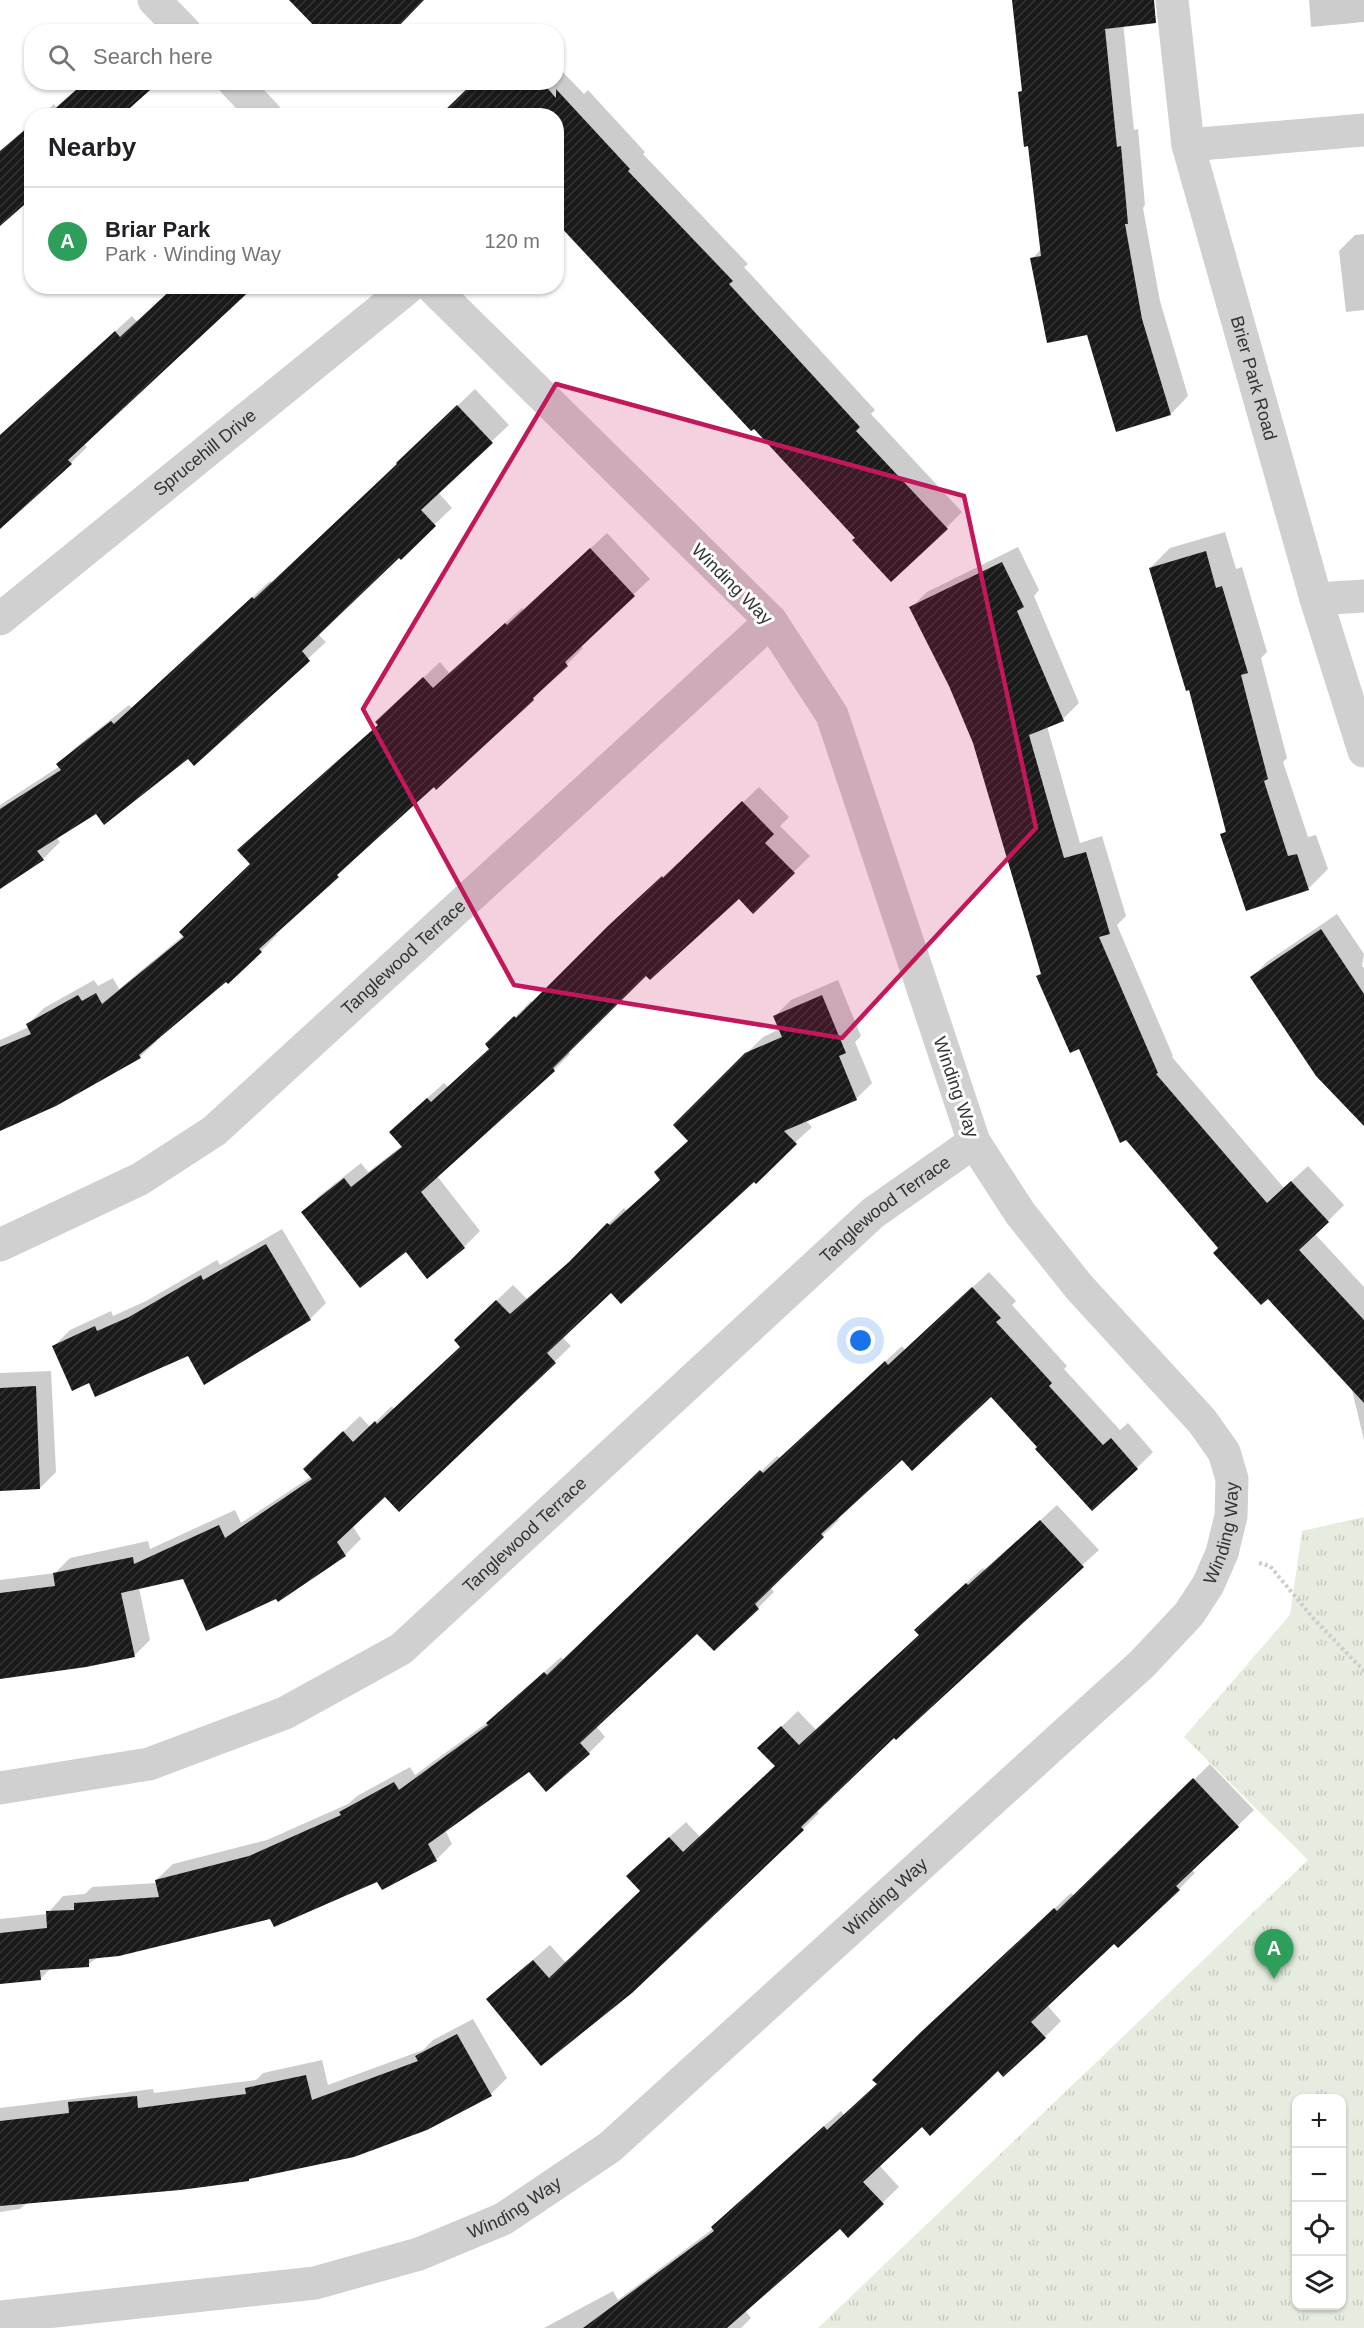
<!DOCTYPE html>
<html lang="en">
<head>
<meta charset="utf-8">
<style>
	:root { --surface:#fff; --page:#f2f2f2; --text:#202124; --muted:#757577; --line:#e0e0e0; --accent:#db2777 }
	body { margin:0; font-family:Helvetica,sans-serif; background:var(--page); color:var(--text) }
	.controls { position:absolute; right:18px; bottom:18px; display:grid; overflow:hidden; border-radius:12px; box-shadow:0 2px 4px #0004 }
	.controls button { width:54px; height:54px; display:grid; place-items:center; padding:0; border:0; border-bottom:2px solid var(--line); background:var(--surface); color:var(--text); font:30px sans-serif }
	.you { position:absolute; left:861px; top:1341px; width:21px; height:21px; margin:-15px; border:4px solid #fff; border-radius:50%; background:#1a73e8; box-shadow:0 0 0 9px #1a73e833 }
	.badge { display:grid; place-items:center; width:39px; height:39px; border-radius:50%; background:var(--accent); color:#fff; font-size:20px; font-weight:700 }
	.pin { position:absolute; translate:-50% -50px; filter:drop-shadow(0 2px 3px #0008) }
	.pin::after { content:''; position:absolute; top:32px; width:21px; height:18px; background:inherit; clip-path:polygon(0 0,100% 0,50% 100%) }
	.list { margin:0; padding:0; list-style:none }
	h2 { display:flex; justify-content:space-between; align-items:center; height:78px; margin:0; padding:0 24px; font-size:26px }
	h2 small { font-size:20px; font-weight:400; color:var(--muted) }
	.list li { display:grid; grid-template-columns:39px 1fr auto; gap:18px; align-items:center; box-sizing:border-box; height:108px; padding:0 24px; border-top:2px solid var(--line) }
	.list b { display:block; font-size:22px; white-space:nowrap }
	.list p { margin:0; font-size:20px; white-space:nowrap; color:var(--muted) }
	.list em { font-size:20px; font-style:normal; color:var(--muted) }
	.icon { flex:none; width:33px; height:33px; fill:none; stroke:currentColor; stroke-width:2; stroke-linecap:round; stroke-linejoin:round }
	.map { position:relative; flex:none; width:1364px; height:2328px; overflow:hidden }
	.search { position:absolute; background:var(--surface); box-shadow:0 2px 4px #0004; left:24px; top:24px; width:540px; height:66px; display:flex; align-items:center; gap:15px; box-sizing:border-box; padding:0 21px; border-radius:24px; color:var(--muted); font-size:22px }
	.panel { position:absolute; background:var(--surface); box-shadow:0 2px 4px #0004; left:24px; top:108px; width:540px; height:186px; border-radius:24px }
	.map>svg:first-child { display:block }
	.park { fill:url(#park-tufts); fill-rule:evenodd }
	.shadow { fill:#0003 }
	.building { fill:url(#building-hatch) }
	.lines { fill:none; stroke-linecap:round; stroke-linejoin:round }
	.path { stroke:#cdcdcd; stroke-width:4; stroke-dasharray:3 3; stroke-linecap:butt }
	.minor { stroke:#d0d0d0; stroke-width:33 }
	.marked { fill:#c2185b; fill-opacity:0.2; stroke:#c2185b; stroke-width:4.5; stroke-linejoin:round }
	.labels { text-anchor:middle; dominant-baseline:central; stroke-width:6; stroke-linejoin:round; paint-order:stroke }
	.street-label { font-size:18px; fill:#333; stroke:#fff }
</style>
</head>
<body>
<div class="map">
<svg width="1364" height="2328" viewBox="0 0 1364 2328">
	<defs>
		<pattern id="park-tufts" width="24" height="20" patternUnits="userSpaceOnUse" patternTransform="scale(1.5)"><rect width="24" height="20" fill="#e6ecdf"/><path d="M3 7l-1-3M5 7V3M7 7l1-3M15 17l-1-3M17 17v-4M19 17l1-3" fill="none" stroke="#c6cbc0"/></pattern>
		<pattern id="building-hatch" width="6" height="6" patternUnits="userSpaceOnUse" patternTransform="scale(1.5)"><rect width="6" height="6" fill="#1a1a1a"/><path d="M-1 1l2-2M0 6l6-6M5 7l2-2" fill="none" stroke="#333"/></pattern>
	</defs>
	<rect width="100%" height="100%" fill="#fff"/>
	<path class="park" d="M1364,1517v811h-546l490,-468 -124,-123 106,-122 12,-84zM1296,2098h46v208h-46z"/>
	<path class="shadow" d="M1014,0h109l-1,12 12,118 4,-1 7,76 -2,3 17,93 28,95 -17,18 -83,-80 -56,-75 9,-10 -11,-104 -10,-53 3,-3z
		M1309,0h55v22l-53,5z
		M556,65l28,29 4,-4 57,62 -2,2 105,110 -4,3 131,143 -4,4 91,98 -16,16 -89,9 -301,-421 -80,-34h80z
		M85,82l34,34h-78l13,-12 2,3z
		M32,123v74l-32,29v-75z
		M1364,234v76l-18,2 -7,-61 16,-16z
		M175,286h80l-171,158 3,3 -16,16 -71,64v-91l132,-120 5,6z
		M475,389l34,36 -71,67 14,16 -134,126 8,8 -131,122 -7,-7 -132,80 4,5 -17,17 -43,29v-83l60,-39 -2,-2 18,-17 53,-42 3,3 138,-127 2,2z
		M1225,532l11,37 6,-2 25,85 -6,6 26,100 -4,4 25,75 8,-2 12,34 -20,20 -86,-54 5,-6 -37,-140 -40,-121 20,-20z
		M607,533l43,46 -70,66 3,3 -50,51 -99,86 -159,148 2,2 -16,16 -105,88 1,2 -17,16 -85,48 -55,24v-89l29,-13 -1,-3 16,-16 50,-28 4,6 15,-8 6,11 65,-54 68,-71 -13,-14 16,-16 124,-110 14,-18 47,-44 9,11 73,-65 2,2z
		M1018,547l21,43 -5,6 45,107 -16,16 -16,7 33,117 22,-7 24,80 -9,9 56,131 -1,1 112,131 24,-22 36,39 -29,29 49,53v153l-13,-54 -271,-339 -42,-70 4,-5 -67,-229 -25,-58 -39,-77 16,-16z
		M759,787l30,30 -9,9 30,30 -57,56 -14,-15 -93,77 -78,77 2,3 -16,16 -117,106 43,55 -16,16 -36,30 -22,-27 -103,-37 16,-17 42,-33 7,9 35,-27 4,-29 37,-33 4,4 42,-38 13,-20 28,-28 2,2 94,-94 52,-47 1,1z
		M1337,914l27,40 -2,12 2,2v156l-112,-147 16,-16z
		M838,980l23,56 -6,6 17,41 -16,16 -51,21 7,7 -58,53 -143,111 -49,46 9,9 -172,164 -14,-15 -33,30 9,14 -16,16 -67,45 -2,-3 -92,-19 -45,10 11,52 -16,16 -134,21v-97l55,-7 15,-15 78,-17 2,8 85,-39 6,13 71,-47 9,-23 39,-37 10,11 22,-21 2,3 68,-63 10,-22 41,-39 14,14 58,-51 39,-40 3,3 34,-32 29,-39 -15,-15 88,-88 17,-8 -5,-13 16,-16z
		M282,1229l44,74 -16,16 -220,62 -36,-35 16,-16 41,-19 2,5 33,-15 71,-41 3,5z
		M989,1272l27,29 -4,4 55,61 -3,3 56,61 8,-7 25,29 -16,16 -98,-22 -48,-52 -89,64 -65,60 2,2 -69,67 4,5 -16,16 -61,23 -101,95 9,11 -16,16 -60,17 -84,60 7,14 -16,16 -165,57 -174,40 -9,8 -37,3 -11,11 -40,4v-64l47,-5 16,-18 22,-2 7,-7 65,-4 -1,-3 17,-16 94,-24 81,-36 9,-8 53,-29 5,8 77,-56 69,-62 3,3 213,-204 3,2 122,-112 3,4z
		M51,1371l5,101 -16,16 -40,2v-117z
		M1057,1505l42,45 -205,186 -78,74 3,3 -16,16 -172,163 -143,7 62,-54 16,18 76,-72 2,-31 42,-38 14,15 76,-72v-33l22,-21 18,19 104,-96 12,-20 51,-46 2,3z
		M1210,1764l44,46 -62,60 3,3 -16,16 -65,53 -67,63 14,16 -16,16 -41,38 -6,-6 -76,56 -43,40 20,22 -51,49 -8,-9 -95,83 6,8 -10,10h-197l69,-37 5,9 96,-72 15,-17 112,-100 3,4 34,-32 61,-67 132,-123 3,3z
		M473,2019l34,59 -16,16 -65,35 -398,73 -8,7 -20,3v-104l153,-19 1,4 102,-13 7,-7 59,-13 6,25 95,-35 10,-10z"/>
	<path class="building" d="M289,0h135l-31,32h-73z
		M1012,0h142l2,23 -51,6 12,118 4,-1 7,78h-3l17,95 29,96 -55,17 -29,-97 -40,8 -17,-85 11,-2 -13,-110 -4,1 -6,-55 4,-1z
		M85,82h74l-38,34h-74z
		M474,82h68l14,16v-9l74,80 -2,2 105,110 -4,3 131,143 -4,4 92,98 -57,53 -39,-42 3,-2 -101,-109 -3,2 -195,-209v-106h-117z
		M32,124v74l-32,28v-75z
		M175,286h80l-187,174 4,4 -72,65v-94l115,-104 5,6z
		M457,405l36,38 -72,67 15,16 -35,34 -2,-2 -97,93 8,10 -116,105 -6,-7 -84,66 -8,-11 -59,37 7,9 -44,29v-80l61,-39 -5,-6 55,-43 3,3 138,-127 2,2 143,-135 -1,-1z
		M590,548l45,48 -70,66 3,4 -35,32 1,2 -98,90 -2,-3 -97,88 2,2 -80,72 3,3 -34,32 -2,-2 -87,73 2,3 -85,48 -56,25v-84l31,-13 -5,-10 52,-29 4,6 14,-8 6,11 82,-67 -5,-5 71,-68 -13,-14 141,-125 -3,-3 48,-45 10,11 72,-65 2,2z
		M1206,551l10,37 6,-2 26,87 -7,2 27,104 -4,2 24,75 9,-2 12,36 -63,21 -26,-77 6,-2 -37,-142 -3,1 -37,-123z
		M1002,562l22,45 -7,4 47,110 -35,14 35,123 22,-6 24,82 -11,3 59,136 -2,1 111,129 24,-22 38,41 -30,28 65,70v83l-96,-104 -7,6 -48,-52 5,-5 -92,-108 -6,3 -41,-94 -9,4 -34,-77 5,-2 -68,-231 -24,-57 -40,-79z
		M742,801l32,33 -9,9 30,30 -42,41 -14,-15 -89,81 -4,-4 -93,92 2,3 -134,121 44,56 -38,31 -21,-27 -46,36 -59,-76 43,-34 7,9 51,-40 -13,-15 38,-34 4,4 58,-53 -4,-5 29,-28 2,2 93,-93 53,-49 1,2z
		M1321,929l43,65v132l-48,-50 -66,-99z
		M822,995l24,58 -7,3 18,44 -73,31 13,13 -41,40 -2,-2 -133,122 -10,-11 -64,60 9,10 -157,149 -14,-15 -48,45 9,14 -68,46 -2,-3 -70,32 -23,-52 -62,14 14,64 -49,10 -86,12v-86l55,-7 -2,-13 80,-16 1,7 85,-39 6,13 87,-59 -9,-10 40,-38 10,11 22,-21 2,3 83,-77 -6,-7 42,-40 14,14 59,-52 38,-39 3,2 50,-45 -6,-8 34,-31 -15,-16 72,-72 37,-16 -9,-21z
		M266,1244l45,76 -107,65 -16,-29 -93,41 -6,-14 -17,8 -20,-45 43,-20 2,5 32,-14 72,-42 2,5z
		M972,1287l29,31 -5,4 56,61 -3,3 54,59 8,-7 27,31 -46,42 -57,-62 2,-2 -46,-50 -79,74 -10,-11 -81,74 3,3 -69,67 4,5 -45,42 -17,-17 -117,109 10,11 -44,38 -17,-20 -101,72 9,17 -55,29 -5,-8 -103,45 -4,-8 -151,37 -30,3v8l-49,3 1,10 -41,4v-51l47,-5 -1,-17 28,-1v-7l85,-6 -4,-17 94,-24 92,-41 -2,-3 55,-30 5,8 89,-65 -2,-2 58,-51 3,3 213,-205 3,3 122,-112 3,4z
		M36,1386l4,103 -40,2v-103z
		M1040,1520l44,47 -188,173 -2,-2 -93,89 3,3 -172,163 -91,73 -55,-67 47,-39 16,18 91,-87 -14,-15 43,-39 14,15 92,-86 -18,-18 24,-22 18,19 120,-110 -5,-5 52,-47 2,2z
		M1193,1778l46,49 -63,59 4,4 -62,58 -4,-4 -83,78 15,16 -43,39 -5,-6 -68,65 -8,-9 -59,55 21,22 -36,34 -8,-9 -113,99h-144l131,-97 -3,-4 113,-101 3,4 50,-46 -5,-4 49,-48 133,-124 3,3z
		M457,2034l35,62 -65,34 -73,27 -105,22v2l-69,9 -180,16v-85l69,-8 -1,-11 69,-6 1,12 108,-14 -1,-6 61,-13 6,25 106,-39 -3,-5z"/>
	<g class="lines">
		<path class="path" d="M1259,1563l11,3 43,52 51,53"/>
		<g class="minor">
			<path d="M154,0l31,32"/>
			<path id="s1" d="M1172,0l16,145 128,454 48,152"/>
			<path d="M234,82l32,34"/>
			<path d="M1188,145l176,-15"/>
			<path d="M1316,599l48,-3"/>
			<path id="s2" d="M0,619l410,-333"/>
			<path id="s3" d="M0,1245l140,-66 74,-48 557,-510"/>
			<path id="s4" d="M0,1788l149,-24 136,-51 116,-64 472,-436 101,-71"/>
			<path id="s5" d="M0,2317l315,-34 104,-29 84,-35 107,-72 532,-483 47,-50 19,-29 14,-32 9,-37 1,-37 -8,-27 -22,-31 -123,-134 -59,-74 -46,-71 -142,-427 -61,-94 -340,-335"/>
		</g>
	</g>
	<path class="marked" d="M556,384l408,112 72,332 -194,210 -328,-53 -151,-276z"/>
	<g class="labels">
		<g class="street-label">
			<text stroke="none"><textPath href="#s1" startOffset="388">Brier Park Road</textPath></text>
			<text stroke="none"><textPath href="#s2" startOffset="264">Sprucehill Drive</textPath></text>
			<text transform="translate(732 584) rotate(45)">Winding Way</text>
			<text stroke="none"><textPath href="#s3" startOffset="500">Tanglewood Terrace</textPath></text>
			<text transform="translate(956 1087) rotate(71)">Winding Way</text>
			<text stroke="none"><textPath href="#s4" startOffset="1083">Tanglewood Terrace</textPath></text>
			<text stroke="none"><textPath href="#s5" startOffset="1521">Winding Way</textPath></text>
			<text stroke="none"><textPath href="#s4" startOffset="597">Tanglewood Terrace</textPath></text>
			<text stroke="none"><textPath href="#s5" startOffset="1017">Winding Way</textPath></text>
			<text stroke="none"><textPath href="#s5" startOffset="531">Winding Way</textPath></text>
		</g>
	</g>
</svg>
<div class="controls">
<button>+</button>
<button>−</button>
<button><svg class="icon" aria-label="locate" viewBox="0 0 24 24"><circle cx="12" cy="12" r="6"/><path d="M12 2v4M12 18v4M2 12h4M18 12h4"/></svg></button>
<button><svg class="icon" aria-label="layers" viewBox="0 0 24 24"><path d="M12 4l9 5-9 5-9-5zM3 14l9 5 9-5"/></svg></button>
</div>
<div class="you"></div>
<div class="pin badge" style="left:1274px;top:1979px;background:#2e9e5b">A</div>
<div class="search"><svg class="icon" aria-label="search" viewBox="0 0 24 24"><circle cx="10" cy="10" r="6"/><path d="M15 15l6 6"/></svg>Search here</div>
<section class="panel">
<h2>Nearby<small></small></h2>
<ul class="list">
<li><span class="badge" style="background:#2e9e5b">A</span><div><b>Briar Park</b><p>Park · Winding Way</p></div><em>120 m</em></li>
</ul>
</section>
</div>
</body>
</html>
